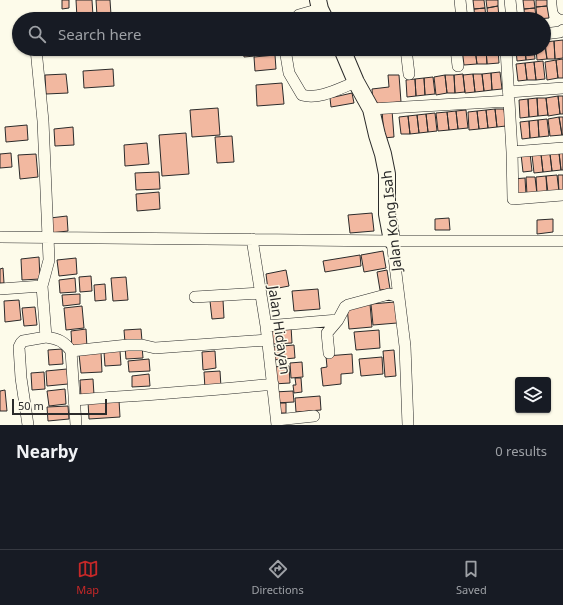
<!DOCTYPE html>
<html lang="en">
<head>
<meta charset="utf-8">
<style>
	:root { --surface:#171b24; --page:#20242c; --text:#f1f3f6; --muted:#9ea1a6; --line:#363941; --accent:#c62828 }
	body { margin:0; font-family:"Noto Sans",sans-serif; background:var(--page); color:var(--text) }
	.controls { position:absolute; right:12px; bottom:12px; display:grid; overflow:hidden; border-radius:4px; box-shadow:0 1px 3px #0004 }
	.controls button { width:36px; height:36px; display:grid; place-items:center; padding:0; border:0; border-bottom:1px solid var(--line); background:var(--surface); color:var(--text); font:20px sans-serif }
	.scale { position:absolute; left:12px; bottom:10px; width:95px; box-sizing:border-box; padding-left:4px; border:2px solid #2b2b2b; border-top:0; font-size:11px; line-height:14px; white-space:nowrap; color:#2b2b2b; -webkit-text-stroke:3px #fdfbea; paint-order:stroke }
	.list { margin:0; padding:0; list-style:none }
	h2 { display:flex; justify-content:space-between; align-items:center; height:52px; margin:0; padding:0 16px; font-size:17px }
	h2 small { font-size:13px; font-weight:400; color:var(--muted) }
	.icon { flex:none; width:22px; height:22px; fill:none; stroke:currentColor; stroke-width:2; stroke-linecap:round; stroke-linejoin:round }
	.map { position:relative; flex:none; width:563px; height:425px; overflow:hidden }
	.search { position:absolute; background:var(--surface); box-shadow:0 1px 3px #0004; left:12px; right:12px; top:12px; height:44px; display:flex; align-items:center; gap:10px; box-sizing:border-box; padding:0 14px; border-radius:22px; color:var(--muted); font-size:15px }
	.sheet { height:124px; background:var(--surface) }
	nav { display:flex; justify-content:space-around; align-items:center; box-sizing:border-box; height:56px; border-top:1px solid var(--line); background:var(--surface); font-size:11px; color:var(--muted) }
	nav a { display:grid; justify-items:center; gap:2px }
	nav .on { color:var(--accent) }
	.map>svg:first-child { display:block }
	.building { fill:#f2b8a0; stroke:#2b2b2b }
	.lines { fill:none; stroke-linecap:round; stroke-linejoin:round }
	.street-casing { stroke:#2b2b2b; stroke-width:12 }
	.secondary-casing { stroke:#2b2b2b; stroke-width:18 }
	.street { stroke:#fdfbea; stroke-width:11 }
	.secondary { stroke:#fdfbea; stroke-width:16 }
	.labels { text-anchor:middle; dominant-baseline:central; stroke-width:3; stroke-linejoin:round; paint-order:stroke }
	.street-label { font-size:14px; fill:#2b2b2b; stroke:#fdfbea }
</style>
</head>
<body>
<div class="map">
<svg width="563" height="425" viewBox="0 0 563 425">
	<rect width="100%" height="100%" fill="#fdfbea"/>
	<path class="building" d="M62,0h7v8l-7,1z
		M76,0h16l1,16 -16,2z
		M96,0h14l1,15 -14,1z
		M473,0h11l1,8 -11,1z
		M486,0h12v6l-11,2z
		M523,0h11l1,8 -11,1z
		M536,0h11v6l-11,1z
		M498,6l1,12 -11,1 -1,-11z
		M547,6l2,12 -12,1 -1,-12z
		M485,8l1,11h-11l-1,-10z
		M535,8l1,11h-11l-1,-10z
		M563,40v18l-8,1 -1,-18z
		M554,41l1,18h-8l-2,-17z
		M544,42l3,17 -10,1 -1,-11h8z
		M243,49h12v7l-11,1z
		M462,49h13l2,15 -13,1z
		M475,49h11l1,15h-10z
		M486,49h12l1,14 -12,1z
		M516,49h9l1,11 -9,1z
		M525,49h9l1,10 -9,1z
		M275,55l1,14 -21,2 -1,-14z
		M563,59v19h-5l-2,-18z
		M556,60l2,18 -11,2 -2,-18z
		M543,61l2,18 -9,1 -2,-18z
		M534,62l2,18h-9l-2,-17z
		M525,63l2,17 -9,1 -2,-17z
		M113,69l1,17 -30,2 -1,-17z
		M500,72l2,17 -10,1 -1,-17z
		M491,73l1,17 -8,1 -2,-17z
		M66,74l2,19 -22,1 -1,-19z
		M463,74l2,18 -10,1 -1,-18z
		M473,74l2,18 -10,1 -2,-18z
		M473,74h9l2,17 -9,1z
		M388,75h11l2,27 -28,2 -1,-15 17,-2z
		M445,75l2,18 -11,2 -2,-18z
		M445,75h9l1,18h-8z
		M433,77l2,17 -10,1 -1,-17z
		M424,78l1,17 -9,1 -1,-17z
		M415,79l1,17 -9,1 -1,-17z
		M282,83l2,21 -27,2 -1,-21z
		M352,93l2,10 -23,4 -1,-9z
		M558,96l2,18 -12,2 -2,-18z
		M558,96h5v18h-3z
		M537,98h9l2,17 -10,1z
		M537,98l1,18 -9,1 -1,-18z
		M528,99l1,18 -9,1 -1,-18z
		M218,108l2,27 -28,2 -2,-27z
		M495,109h9l2,17 -9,1z
		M495,109l2,18 -9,1 -2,-18z
		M382,110h10l2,27 -10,1z
		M466,110l2,18 -10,1 -2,-18z
		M486,110l2,18 -9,1 -2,-18z
		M456,111l2,18 -9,1 -2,-18z
		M477,111l2,18 -10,1 -1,-18z
		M447,112l2,18 -11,1 -2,-18z
		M435,113l2,18 -9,1 -2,-18z
		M426,114l2,18 -9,1 -2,-18z
		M417,115l2,18 -9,1 -2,-18z
		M408,116l2,18h-9l-2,-17z
		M559,117l3,18 -12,1 -2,-17z
		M559,117h4v18h-1z
		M547,119l2,17 -10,1 -1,-17z
		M538,120l1,17 -9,1 -1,-17z
		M529,121l1,17 -8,1 -2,-17z
		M27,125l1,15 -22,2 -1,-15z
		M73,127l1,18 -19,1 -1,-17z
		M186,133l3,41 -27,2 -3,-41z
		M232,136l2,26 -17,1 -2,-26z
		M147,143l2,21 -24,2 -1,-21z
		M563,152v18h-2l-2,-17z
		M11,153l1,14 -12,1v-14z
		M530,153l2,18 -9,1 -2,-18z
		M559,153l2,17 -9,1 -2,-17z
		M36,154l2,23 -18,2 -2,-24z
		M541,154l2,18 -9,1 -2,-18z
		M541,154h9l2,17 -9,1z
		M159,172l1,17 -24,1 -1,-17z
		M557,175l2,17 -11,1 -2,-17z
		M558,175h5v16l-4,1z
		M546,176l1,17 -10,1 -1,-17z
		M526,177h9l2,17 -10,1z
		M525,178l1,17 -11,1 -2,-17z
		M159,192l1,17 -23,2 -1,-17z
		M372,213l2,18 -24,2 -2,-18z
		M67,216l1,15 -17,2 -1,-15z
		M449,218l1,12h-15v-11z
		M553,219v13l-16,2v-14z
		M383,251l3,17 -22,4 -3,-17z
		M360,255l1,11 -36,6 -2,-11z
		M39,257l1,22 -18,1 -1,-21z
		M76,258l1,16 -18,2 -2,-16z
		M3,268l1,15h-4v-14z
		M286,270l3,16 -21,4 -2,-16z
		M387,270l3,19 -10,1 -3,-18z
		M91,276l1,15 -12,1 -1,-15z
		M126,277l2,23 -15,1 -2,-23z
		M75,278l1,14 -16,1 -1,-13z
		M105,284l1,16 -11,1 -1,-16z
		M318,289l2,20 -26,2 -2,-20z
		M80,294v10l-17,2 -1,-11z
		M19,300l2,20 -16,2 -1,-21z
		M223,300l1,18 -12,1 -2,-18z
		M395,302l2,21 -24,2 -2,-21z
		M370,304l2,23 -23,2 -2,-23z
		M82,306l2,22 -18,2 -2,-22z
		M35,307l2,18 -13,1 -2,-18z
		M291,326l1,17 -20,1 -1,-16z
		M86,329l1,19 -15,1 -1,-18z
		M141,329l1,12 -17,2 -1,-13z
		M379,330l1,18 -24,2 -2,-18z
		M294,345l1,13 -22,2 -1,-13z
		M142,346l1,12 -17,1 -1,-12z
		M62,349l1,15 -14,1 -1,-15z
		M394,350l2,26 -11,1 -2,-26z
		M120,351l1,14 -16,1 -1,-14z
		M215,351l1,17 -13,2 -1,-18z
		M101,352l1,20 -21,1 -2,-19z
		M352,354l1,19 -12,1v10l-18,2 -2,-18 6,-1 -1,-11z
		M382,357l1,17 -22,2 -2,-17z
		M149,359l1,12 -21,1 -1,-11z
		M302,362l1,15 -12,1 -1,-15z
		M289,366l1,17 -17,1 -1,-17z
		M67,369l1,15 -21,2 -1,-15z
		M220,371l1,16 -16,2 -1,-17z
		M44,372l1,17 -13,1 -1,-17z
		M149,374l1,12 -18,1v-11z
		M295,378h6l1,14 -8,1 -1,-8h3z
		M93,379l1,16 -13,2 -1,-17z
		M65,389l1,15 -17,2 -2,-15z
		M5,390l2,21h-7v-20z
		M293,391l1,11 -19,1 -1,-11z
		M320,396l1,14 -25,2 -1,-14z
		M119,400l1,17 -31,2 -1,-17z
		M276,403h10v10h-9z
		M68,406l1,13 -21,2 -1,-14z"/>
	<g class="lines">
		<g class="street-casing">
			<path id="street" d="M460,0l2,19
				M510,0l2,19
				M562,0l1,9
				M295,19l4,-4 21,-6
				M544,34l16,-2 3,-2
				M285,49l4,24 13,22c18,5 38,-7 54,-13
				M406,49l3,25
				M456,49l2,17
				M506,49l6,103 51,-4
				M509,92l54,-4
				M371,109l138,-8
				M512,152l1,47 50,-4
				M0,237l392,4h171
				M252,239l14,87 11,99
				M392,241l13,105 3,79
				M0,289l42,-3
				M195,297l66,-4
				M338,320l7,-13 3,-2 41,-11 10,3
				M266,326l72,-6 -11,13 2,20
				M46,337c12,2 18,4 25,14l5,74
				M71,351l57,-6h14l13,3 112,-8
				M75,400c66,-5 132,-9 198,-16
				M277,420l37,-4
				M28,425l-7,-47 -2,-31 2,-4 2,-2 23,-4 -4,-51 7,-26 -6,-139 -7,-72"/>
		</g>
		<g class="secondary-casing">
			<path id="secondary" d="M318,0l2,9 5,10
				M342,49l14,33 15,27 6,26 6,19 4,20v40l5,27"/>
		</g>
		<use href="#street" class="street"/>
		<use href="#secondary" class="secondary"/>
	</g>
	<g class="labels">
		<g class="street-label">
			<text transform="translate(391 221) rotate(-96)">Jalan Kong Isah</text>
			<text transform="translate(280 330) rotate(82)">Jalan Hidayan</text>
		</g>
	</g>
</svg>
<div class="controls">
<button><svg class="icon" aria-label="layers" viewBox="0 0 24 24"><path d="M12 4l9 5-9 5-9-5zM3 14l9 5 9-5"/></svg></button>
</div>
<div class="scale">50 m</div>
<div class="search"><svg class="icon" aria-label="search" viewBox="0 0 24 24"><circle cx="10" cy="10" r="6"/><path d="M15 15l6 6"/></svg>Search here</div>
</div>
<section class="sheet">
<h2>Nearby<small>0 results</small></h2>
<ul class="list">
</ul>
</section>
<nav>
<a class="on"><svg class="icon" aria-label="map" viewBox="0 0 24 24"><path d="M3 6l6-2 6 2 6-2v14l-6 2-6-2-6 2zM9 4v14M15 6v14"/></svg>Map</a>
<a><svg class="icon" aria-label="directions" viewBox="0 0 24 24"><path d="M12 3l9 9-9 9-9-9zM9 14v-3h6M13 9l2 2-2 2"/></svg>Directions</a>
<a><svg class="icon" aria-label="saved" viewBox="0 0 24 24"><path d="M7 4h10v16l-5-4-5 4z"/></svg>Saved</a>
</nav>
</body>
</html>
